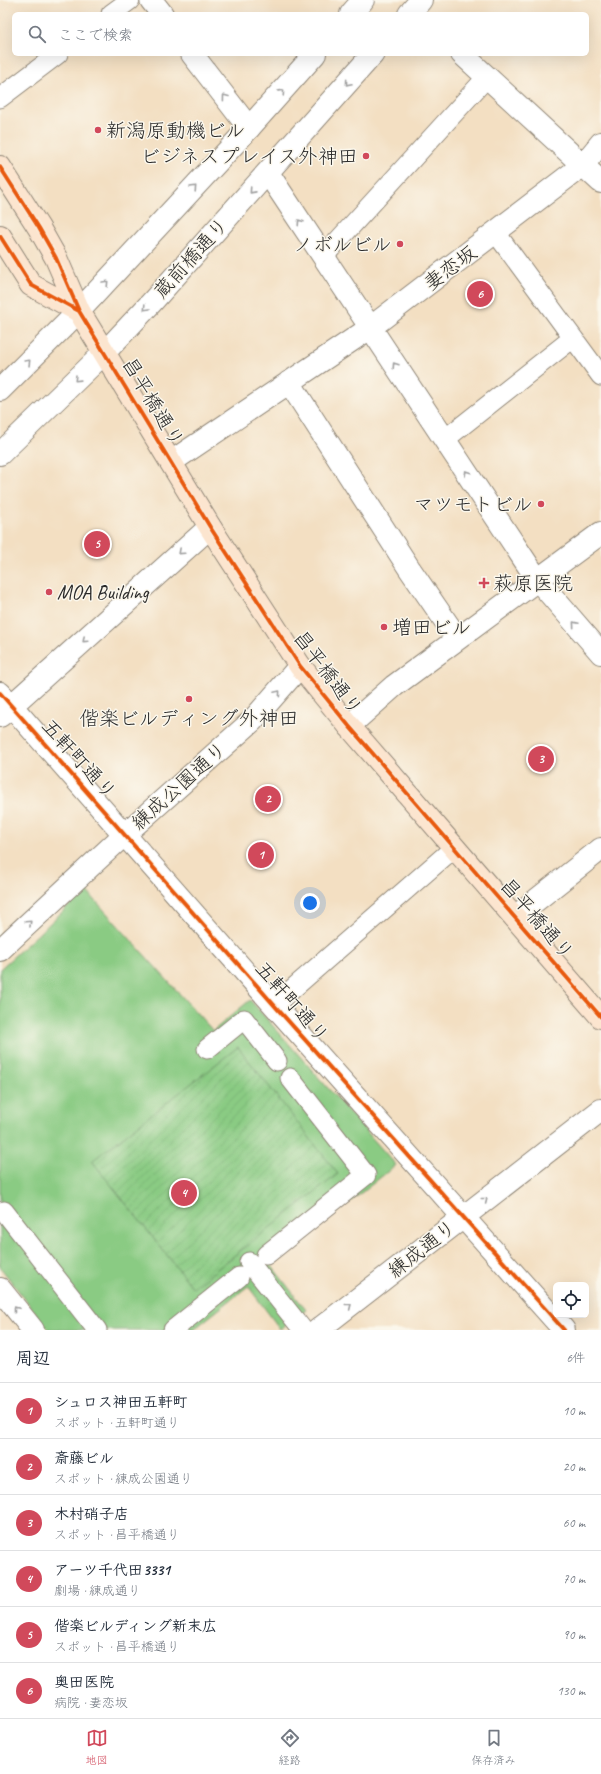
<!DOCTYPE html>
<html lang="ja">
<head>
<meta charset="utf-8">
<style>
	:root { --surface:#fff; --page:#f6f6f7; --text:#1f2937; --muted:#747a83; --line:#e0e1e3; --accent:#d1495b }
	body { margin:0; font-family:Caveat,"Klee One",sans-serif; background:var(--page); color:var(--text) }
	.controls { position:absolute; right:12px; bottom:12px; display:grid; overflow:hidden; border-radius:6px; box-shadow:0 4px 16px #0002 }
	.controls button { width:36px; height:36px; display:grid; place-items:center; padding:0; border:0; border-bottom:1px solid var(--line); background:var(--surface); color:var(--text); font:20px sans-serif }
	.you { position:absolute; left:310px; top:903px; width:14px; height:14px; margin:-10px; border:3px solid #fff; border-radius:50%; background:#1a73e8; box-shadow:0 0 0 6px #1a73e833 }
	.badge { display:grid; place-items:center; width:26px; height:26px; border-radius:50%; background:var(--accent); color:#fff; font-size:13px; font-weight:700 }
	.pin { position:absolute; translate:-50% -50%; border:2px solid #fff; box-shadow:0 1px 4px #0006 }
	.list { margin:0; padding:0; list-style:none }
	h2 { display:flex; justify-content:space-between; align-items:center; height:52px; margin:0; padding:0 16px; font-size:17px }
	h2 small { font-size:13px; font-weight:400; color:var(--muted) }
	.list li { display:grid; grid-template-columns:26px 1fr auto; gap:12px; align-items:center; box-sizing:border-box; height:56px; padding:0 16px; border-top:1px solid var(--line) }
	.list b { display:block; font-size:15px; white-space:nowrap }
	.list p { margin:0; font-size:13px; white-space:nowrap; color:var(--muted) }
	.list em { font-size:13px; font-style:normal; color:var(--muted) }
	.icon { flex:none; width:22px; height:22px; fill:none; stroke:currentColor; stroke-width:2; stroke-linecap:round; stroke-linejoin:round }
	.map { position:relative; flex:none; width:601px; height:1330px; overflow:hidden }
	.search { position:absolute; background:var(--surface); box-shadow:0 4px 16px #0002; left:12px; right:12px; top:12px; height:44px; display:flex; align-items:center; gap:10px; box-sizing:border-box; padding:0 14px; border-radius:6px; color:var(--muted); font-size:15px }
	.sheet { height:388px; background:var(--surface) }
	nav { display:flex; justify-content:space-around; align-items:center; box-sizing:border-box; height:56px; border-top:1px solid var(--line); background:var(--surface); font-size:11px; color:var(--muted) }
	nav a { display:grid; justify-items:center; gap:2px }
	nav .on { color:var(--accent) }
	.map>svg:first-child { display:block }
	.park { fill:#8acb83; stroke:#5a7b57 }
	.garden { fill:url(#garden-furrows); stroke:#5a7b57 }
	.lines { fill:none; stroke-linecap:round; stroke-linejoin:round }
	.service-casing { stroke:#8f8576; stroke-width:21 }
	.minor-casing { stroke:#8f8576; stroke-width:24 }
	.tertiary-casing { stroke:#8f8576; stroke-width:24 }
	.secondary-casing { stroke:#8f8576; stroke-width:24 }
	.service { stroke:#fff; stroke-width:19 }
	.minor { stroke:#fff; stroke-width:22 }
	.tertiary { stroke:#fff; stroke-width:22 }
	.secondary { stroke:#fce5cf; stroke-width:22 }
	.cycleway-casing { stroke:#fbf7ec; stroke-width:6 }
	.cycleway { stroke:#e8590c; stroke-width:4 }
	.oneway { stroke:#a0a0a0 }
	.poi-dot { fill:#d1495b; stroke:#fbf7ec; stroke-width:1.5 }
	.labels { text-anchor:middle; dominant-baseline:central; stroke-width:3; stroke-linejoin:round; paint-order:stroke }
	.poi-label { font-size:20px; fill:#2b2b2b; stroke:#fbf7ec; text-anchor:start }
	.street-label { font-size:20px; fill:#2b2b2b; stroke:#fbf7ec }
</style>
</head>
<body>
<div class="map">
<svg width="601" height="1330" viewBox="0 0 601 1330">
	<defs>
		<pattern id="garden-furrows" width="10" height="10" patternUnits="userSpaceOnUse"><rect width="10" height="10" fill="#8acb83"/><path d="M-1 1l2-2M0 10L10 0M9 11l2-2" fill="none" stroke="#77ae71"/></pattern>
	</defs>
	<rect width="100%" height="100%" fill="#fbf7ec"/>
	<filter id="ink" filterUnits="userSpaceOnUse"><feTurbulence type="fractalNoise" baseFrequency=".025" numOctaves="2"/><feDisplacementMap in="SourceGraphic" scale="8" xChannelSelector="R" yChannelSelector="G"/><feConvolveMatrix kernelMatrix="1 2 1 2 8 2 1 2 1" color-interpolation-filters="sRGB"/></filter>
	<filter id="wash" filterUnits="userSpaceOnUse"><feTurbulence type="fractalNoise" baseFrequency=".012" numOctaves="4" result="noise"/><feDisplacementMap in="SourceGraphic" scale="16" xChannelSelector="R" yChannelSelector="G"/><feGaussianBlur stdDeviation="0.9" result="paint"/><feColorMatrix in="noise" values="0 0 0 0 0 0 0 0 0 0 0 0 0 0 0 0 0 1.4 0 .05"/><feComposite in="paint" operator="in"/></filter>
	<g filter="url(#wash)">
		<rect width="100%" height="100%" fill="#f3dfc2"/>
		<path class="park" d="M86,890l127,141 37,-31 146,165 -125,100 35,45 -26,19 -32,-43 -55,44h-144l-49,-63v-298z"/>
		<path class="garden" d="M238,1047l100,127 -145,114 -101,-127z"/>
	</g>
	<g filter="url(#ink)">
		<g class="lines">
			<g class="service-casing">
				<path id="service" d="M111,14l19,-14
					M0,98l58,-44
					M496,233l105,143
					M323,257l164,-180
					M444,440l129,-102
					M274,1005l181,-158
					M207,1049l37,-30 33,42
					M4,1211l93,119
					M266,1255l100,-80 -76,-97
					M249,1262l54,68
					M173,1330l66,-53"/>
			</g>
			<g class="minor-casing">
				<path id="minor" d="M151,0l11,14
					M192,54l57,74
					M462,54l139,128
					M268,173l269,406 64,74
					M289,382l120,186 48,70
					M171,462l199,-134 213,-163 18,-22
					M0,693l274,312 290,325
					M0,716l210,-189
					M349,726l45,-40 207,-153
					M515,917l86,-68
					M0,950l125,-116 127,-113 48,-55
					M0,1289l33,41
					M318,1330l283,-220"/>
			</g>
			<g class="tertiary-casing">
				<path id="tertiary" d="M351,14l12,-14
					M409,14l12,-14
					M0,390l79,-79 170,-183 66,-74
					M0,454l105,-102 47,-50 221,-248"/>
			</g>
			<g class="secondary-casing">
				<path id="secondary" d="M0,167l39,61 17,30 23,53 131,216 90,139 49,60 252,291
					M0,236l31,49 48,26"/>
			</g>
			<use href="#service" class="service"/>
			<use href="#minor" class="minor"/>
			<use href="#tertiary" class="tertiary"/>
			<use href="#secondary" class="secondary"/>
			<g class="cycleway-casing">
				<path id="cycleway" d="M0,167l39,61 17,30 23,53 131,216 90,139 49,60 252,291
					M0,236l31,49 48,26
					M0,693l274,312 290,325"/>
			</g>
			<use href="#cycleway" class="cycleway"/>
		</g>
		<defs><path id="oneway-chevron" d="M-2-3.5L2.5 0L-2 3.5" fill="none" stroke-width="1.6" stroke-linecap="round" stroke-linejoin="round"/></defs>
		<g class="oneway">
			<use href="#oneway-chevron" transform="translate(348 83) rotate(131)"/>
			<use href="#oneway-chevron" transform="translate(282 92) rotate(-48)"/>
			<use href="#oneway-chevron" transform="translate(225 97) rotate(-127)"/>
			<use href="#oneway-chevron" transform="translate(194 188) rotate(-47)"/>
			<use href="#oneway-chevron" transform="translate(252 191) rotate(132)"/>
			<use href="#oneway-chevron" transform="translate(300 222) rotate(-124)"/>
			<use href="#oneway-chevron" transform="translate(106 283) rotate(-47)"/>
			<use href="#oneway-chevron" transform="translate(146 308) rotate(133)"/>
			<use href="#oneway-chevron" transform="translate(28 362) rotate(-45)"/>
			<use href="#oneway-chevron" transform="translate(395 365) rotate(-124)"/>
			<use href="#oneway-chevron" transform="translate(77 379) rotate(136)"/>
			<use href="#oneway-chevron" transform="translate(467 473) rotate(-123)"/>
			<use href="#oneway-chevron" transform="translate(181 552) rotate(138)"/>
			<use href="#oneway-chevron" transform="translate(575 624) rotate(-131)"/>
			<use href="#oneway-chevron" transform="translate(85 640) rotate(138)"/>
			<use href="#oneway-chevron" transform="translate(278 693) rotate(-50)"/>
			<use href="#oneway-chevron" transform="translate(29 923) rotate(-43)"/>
			<use href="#oneway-chevron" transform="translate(485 1200) rotate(-38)"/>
			<use href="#oneway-chevron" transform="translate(349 1306) rotate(-38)"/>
			<use href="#oneway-chevron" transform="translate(16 1309) rotate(-128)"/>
		</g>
	</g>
	<g class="poi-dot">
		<circle cx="98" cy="130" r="4"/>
		<circle cx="366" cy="156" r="4"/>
		<circle cx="400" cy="244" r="4"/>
		<circle cx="541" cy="504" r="4"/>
		<path d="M482 577h4v4h4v4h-4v4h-4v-4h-4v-4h4z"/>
		<circle cx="49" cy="592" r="4"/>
		<circle cx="384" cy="627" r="4"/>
		<circle cx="189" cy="699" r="4"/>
	</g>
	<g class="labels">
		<g class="poi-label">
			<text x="106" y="130">新潟原動機ビル</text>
			<text x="358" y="156" text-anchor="end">ビジネスプレイス外神田</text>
			<text x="392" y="244" text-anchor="end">ノボルビル</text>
			<text x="533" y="504" text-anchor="end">マツモトビル</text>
			<text x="493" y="583">萩原医院</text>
			<text x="57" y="592">MOA Building</text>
			<text x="392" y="627">増田ビル</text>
			<text x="189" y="718" text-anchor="middle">偕楽ビルディング外神田</text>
		</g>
		<g class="street-label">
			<text transform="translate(191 258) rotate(-48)">蔵前橋通り</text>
			<text transform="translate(450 268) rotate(-37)">妻恋坂</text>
			<text transform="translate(153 402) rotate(59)">昌平橋通り</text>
			<text transform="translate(328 673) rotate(53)">昌平橋通り</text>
			<text transform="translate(79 759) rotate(48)">五軒町通り</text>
			<text transform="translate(179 786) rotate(-42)">練成公園通り</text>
			<text transform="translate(537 919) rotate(49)">昌平橋通り</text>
			<text transform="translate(292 1002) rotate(49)">五軒町通り</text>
			<text transform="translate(422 1249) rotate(-38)">練成通り</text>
		</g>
	</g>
</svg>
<div class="controls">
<button><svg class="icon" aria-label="locate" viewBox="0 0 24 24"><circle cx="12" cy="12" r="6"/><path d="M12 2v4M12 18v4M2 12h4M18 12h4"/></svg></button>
</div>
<div class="you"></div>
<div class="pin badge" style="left:261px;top:855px">1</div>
<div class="pin badge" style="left:268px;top:799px">2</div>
<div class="pin badge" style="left:541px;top:759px">3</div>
<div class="pin badge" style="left:184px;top:1193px">4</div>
<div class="pin badge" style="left:97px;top:544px">5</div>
<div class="pin badge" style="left:480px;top:294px">6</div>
<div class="search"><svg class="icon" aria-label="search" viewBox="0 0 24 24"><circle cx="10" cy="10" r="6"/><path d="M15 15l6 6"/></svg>ここで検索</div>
</div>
<section class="sheet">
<h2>周辺<small>6件</small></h2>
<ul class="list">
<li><span class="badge">1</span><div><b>シュロス神田五軒町</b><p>スポット · 五軒町通り</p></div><em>10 m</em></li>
<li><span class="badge">2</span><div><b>斎藤ビル</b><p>スポット · 練成公園通り</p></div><em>20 m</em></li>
<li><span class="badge">3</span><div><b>木村硝子店</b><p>スポット · 昌平橋通り</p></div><em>60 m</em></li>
<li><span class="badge">4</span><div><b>アーツ千代田3331</b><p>劇場 · 練成通り</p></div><em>70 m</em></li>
<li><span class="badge">5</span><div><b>偕楽ビルディング新末広</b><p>スポット · 昌平橋通り</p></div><em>90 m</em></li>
<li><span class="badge">6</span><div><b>奥田医院</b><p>病院 · 妻恋坂</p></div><em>130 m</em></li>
</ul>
</section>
<nav>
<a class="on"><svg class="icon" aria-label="map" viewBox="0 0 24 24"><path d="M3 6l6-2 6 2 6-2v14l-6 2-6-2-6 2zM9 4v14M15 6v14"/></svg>地図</a>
<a><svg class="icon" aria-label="directions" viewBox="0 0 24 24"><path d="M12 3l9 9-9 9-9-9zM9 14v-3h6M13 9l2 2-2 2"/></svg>経路</a>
<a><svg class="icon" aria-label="saved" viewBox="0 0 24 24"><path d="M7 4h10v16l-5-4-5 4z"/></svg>保存済み</a>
</nav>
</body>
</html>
